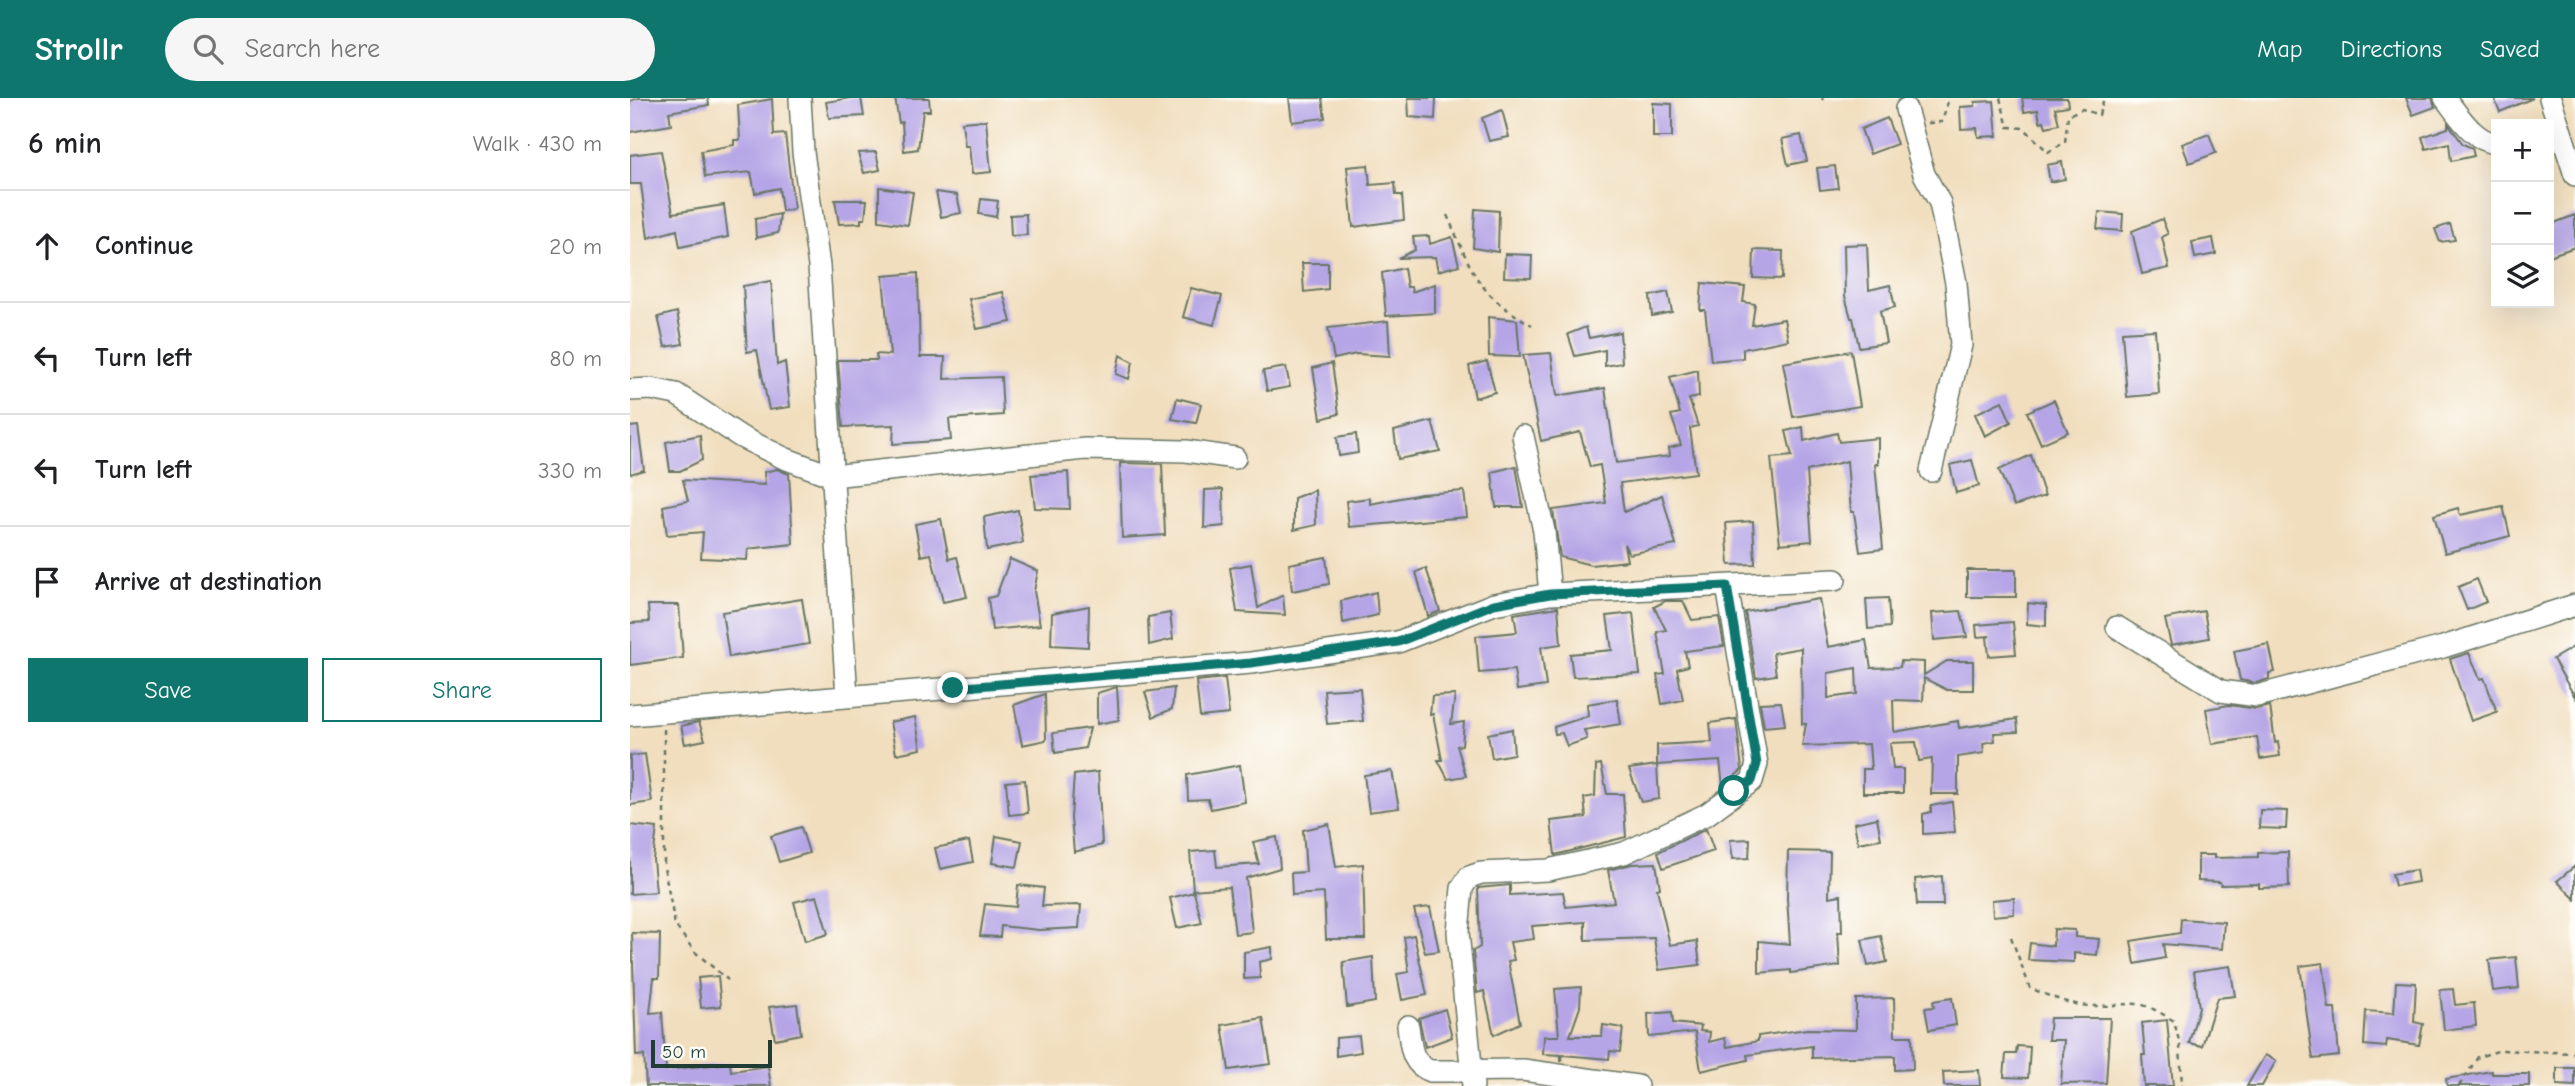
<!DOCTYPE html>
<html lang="en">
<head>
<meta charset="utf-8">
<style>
	:root { --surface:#fff; --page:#f6f6f6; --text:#202124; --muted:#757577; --line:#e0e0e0; --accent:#0f766e }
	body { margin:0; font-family:"Comic Neue",sans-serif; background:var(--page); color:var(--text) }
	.controls { position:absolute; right:21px; top:21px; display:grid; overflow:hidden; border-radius:0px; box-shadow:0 7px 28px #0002 }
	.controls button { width:63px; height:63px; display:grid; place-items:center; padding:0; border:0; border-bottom:2px solid var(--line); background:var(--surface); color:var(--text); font:35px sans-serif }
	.scale { position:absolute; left:21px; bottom:18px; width:121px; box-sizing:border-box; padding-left:7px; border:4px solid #1f3d34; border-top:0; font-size:19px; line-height:24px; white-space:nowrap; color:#1f3d34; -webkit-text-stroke:5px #fdfcf7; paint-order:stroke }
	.stop { position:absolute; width:21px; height:21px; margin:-16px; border:5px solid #0f766e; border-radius:50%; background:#fff }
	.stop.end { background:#0f766e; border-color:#fff; box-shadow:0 2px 7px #0008 }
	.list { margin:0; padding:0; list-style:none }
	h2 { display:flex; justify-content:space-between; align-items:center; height:91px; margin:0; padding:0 28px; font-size:30px }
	h2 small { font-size:23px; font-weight:400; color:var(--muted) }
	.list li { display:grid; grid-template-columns:46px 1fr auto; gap:21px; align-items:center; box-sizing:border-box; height:112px; padding:0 28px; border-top:2px solid var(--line) }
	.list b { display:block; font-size:26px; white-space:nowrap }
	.list em { font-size:23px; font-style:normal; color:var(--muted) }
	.actions { display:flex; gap:14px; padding:21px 28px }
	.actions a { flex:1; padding:16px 0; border:2px solid var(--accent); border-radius:0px; text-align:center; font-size:24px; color:var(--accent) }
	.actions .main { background:var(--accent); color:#fff }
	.icon { flex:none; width:38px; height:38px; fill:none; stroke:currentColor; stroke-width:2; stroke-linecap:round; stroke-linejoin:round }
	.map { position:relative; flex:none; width:1945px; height:988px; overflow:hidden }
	header { display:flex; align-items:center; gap:42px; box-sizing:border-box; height:98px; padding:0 35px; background:var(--accent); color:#fff }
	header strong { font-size:33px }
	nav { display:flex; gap:38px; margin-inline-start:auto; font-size:24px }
	.search { width:490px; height:63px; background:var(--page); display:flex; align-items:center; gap:18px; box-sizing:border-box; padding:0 24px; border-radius:38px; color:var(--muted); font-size:26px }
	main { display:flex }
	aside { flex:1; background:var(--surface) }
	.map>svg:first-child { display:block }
	.building { fill:#b5a5e6; fill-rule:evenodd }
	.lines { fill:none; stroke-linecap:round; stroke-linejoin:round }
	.minor-casing { stroke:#687564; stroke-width:24 }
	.path { stroke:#687564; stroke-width:2.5; stroke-dasharray:5 5; stroke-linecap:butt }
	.minor { stroke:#fff; stroke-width:21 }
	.route { stroke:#0f766e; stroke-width:9 }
</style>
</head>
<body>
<header>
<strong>Strollr</strong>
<div class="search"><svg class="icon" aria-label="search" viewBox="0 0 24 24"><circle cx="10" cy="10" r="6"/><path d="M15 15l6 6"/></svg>Search here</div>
<nav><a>Map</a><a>Directions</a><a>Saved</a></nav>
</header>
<main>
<aside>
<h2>6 min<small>Walk · 430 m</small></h2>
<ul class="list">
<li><svg class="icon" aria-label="ahead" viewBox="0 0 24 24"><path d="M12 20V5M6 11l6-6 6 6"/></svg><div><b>Continue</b></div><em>20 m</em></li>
<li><svg class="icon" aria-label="left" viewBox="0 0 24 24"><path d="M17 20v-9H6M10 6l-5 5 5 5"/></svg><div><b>Turn left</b></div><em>80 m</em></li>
<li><svg class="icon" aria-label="left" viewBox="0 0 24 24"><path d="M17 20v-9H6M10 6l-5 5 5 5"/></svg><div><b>Turn left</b></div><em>330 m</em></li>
<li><svg class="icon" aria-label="arrive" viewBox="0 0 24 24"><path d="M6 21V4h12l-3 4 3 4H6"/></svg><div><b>Arrive at destination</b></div></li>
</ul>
<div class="actions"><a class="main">Save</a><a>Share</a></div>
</aside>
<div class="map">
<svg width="1945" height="988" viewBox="0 0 1945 988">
	<rect width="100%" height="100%" fill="#fdfcf7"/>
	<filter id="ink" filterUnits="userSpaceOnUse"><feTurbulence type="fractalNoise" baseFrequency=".0143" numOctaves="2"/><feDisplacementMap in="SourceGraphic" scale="14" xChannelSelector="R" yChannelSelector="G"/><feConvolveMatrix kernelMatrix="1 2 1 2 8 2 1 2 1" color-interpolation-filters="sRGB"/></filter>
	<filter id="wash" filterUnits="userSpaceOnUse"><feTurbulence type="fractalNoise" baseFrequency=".00686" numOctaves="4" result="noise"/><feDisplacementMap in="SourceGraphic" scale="28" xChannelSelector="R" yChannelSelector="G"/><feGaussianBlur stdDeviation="1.57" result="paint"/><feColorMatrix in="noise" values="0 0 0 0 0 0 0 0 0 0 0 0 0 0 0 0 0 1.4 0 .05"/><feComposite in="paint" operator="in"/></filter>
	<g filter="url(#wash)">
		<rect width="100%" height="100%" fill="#f1debe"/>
		<g id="blocks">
			<path class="building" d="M8,0h70l1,7 -40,7 2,13 -41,7v-31z
				M220,0h11l3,18 -35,2 -3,-16z
				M265,0h34l1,13h-7l-5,38 -14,2 -2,-29 -3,1z
				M659,0h33l3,20 -33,4z
				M778,0h28l-1,21 -26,-2z
				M1392,0h45l1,8 -13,2 4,16 -13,3 -2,-6 -4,1 -2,-12 -14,2z
				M1776,0h26l3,9 -22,8z
				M1864,0h39l-33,14z
				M142,1l2,36 11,-1 9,75 -12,2 -3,-23 -24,5 -4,-21 -46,5 -4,-26 33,-6v-5h6l-2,-35z
				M1364,3l3,35 -19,1 -1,-9 -16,1 -1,-22 15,-1v-4z
				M1023,5l19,1v33h-19z
				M872,12l7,27 -20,4 -7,-23z
				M1257,20l10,26 -27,10 -9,-25z
				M356,22l5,52 -19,2 -3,-28h-4l-3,-24z
				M1818,25l15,21 9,4 2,8 -23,5 -2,-18 -23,6 -4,-12 26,-9z
				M1579,36l7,19 -27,10 -7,-19z
				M1171,37l6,26 -19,4 -6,-26z
				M31,53l12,62 51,-8 4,32 -48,10 -3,-17 -29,8 -7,-54h-11v-29z
				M246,54l4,18 -16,3 -6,-20z
				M1432,64l3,17 -15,3 -3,-17z
				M738,67l2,20 25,-2 1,12h6l2,25 -51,7 -6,-60z
				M1205,68l3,22 -18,2 -3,-22z
				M249,89l34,5 -5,33 -29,-4z
				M306,94l21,3 4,18 -20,4z
				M351,101l17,2 -2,16 -17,-3z
				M205,102h32l-2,19h-4v4l-22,1z
				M845,111l24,2 -1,41 -25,-4z
				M1469,114l24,2 -1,17 -25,-2z
				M150,116l-2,19 -22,5 -1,-19z
				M396,116l1,21 -16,1 -1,-21z
				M1945,117v32l-26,9v-31z
				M1532,121l6,15 -6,3 7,31 -27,6 -10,-43z
				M1820,126l5,16 -15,2 -5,-13z
				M799,138l1,8 22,-7 7,28 -21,6 -3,-14 -37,1 17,-8 -2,-13z
				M1583,140l3,16 -21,4 -3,-16z
				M1237,146l2,46 21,-5 5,22 -15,4 6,32 -27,4 -6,-29h-2l-6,-22 -1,-51z
				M1124,152l29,1 -1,28 -29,-1z
				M875,156l27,1 -1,23 -27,-1z
				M672,165h26v26l-24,3z
				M774,170l3,19h4l1,5 23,-8v29l-49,3 -4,-43z
				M288,175l2,84h25l-1,22 57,-2 2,38 -54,4 2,21 -58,4 1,-19 -51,2 -5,-67h39l-1,-6 14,1 -7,-79z
				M141,183l6,84 8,-3 5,45 -21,3 -12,-60 -10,2 -4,-66z
				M1072,185l43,4 -2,15 12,2 -3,21 32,-6 4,21 -45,9v9l-32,3 -6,-51h-5z
				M561,190l31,8 -8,29 -31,-8z
				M373,194l8,30 -34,7 -8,-30z
				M1038,194l4,20 -20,4 -2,-20z
				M47,214l6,32 -18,3 -7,-30z
				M858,219l29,3 3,37 -31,-1z
				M758,223l2,35 -34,-2 -22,5 -6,-31z
				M956,229l3,11 31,-6 2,31 -17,3v-16l-30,6 -7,-22z
				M1525,232l4,64 -32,3 -5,-65z
				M1221,253l9,55 -67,11 -10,-54z
				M921,255l6,43 48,-8 11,75 54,-7 -1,-8 12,-3 -10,-30 9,-2 -10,-36 28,-7 1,27 -10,2 9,27 -8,2 6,45 -76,10 4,29 38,-17 14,50 -47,9 -5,-10 3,17 -36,4 -31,-8 -7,-47 53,-7 -6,-38 -10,2 -10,-35 -39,9 -18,-86z
				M490,257l13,7 -4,17 -13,-5z
				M857,263l8,31 -20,6 -6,-32z
				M702,265l7,51 -18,5 -8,-51z
				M656,269l4,20 -23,4 -4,-20z
				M547,300l24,6 -5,19 -24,-4z
				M1424,302l14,32 -27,12 -14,-32z
				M1372,303l9,21 -26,14 -10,-22z
				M802,323l8,30 -42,8 -4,-28z
				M8,328l6,44 -14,4v-47z
				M1173,329l1,14 33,-8 2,9 39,-4v26h-3l8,85 -23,3 -6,-40h-3l-4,-51 -40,10 5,70 -32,3 -9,-86 21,-2 -6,-25z
				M726,336l2,19 -19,3 -2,-19z
				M70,337l2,25 -22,11h-10l-4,-29z
				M1401,357l14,41 -31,10 -15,-36z
				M1342,362l7,26 -23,7 -6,-28z
				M490,365l42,1 3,71 -43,3z
				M886,368l7,41h-27l-4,-35z
				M147,371l12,5 4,70 -45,5 -1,11 -46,-2 2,-26 -36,3 -4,-29 25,-5 -5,-21 82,5 -1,-13z
				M438,374l2,37 -35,-1 -4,-33z
				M593,391l1,37 -20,2 1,-38z
				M685,392l1,35 -22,5v-32z
				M834,393l3,26 -118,10 -3,-26 24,-3v6l51,-10z
				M1873,408l7,30 -65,17 -11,-38 24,-7 2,7z
				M388,412l5,33 -36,7 -3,-33z
				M311,421l8,40 8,-2 10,40 -24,5 -12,-48 -10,2 -6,-32z
				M1123,423l2,43 -26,1 -3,-42z
				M696,459l3,27 -37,7 -3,-27z
				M380,461l28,12 -4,20 6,34 -48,5 -4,-32 8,-2z
				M621,466l7,44 25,-13 2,20 -48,-3 -7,-44z
				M796,470l14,43 -12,5 -12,-44z
				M1337,472h49v27h-49z
				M1847,481l9,23 -19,8 -9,-23z
				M746,494l2,23 -35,8 -2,-22z
				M1258,500l2,29 -22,2 -2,-30z
				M172,501l7,45 -80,13 -7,-45z
				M1189,501l9,48 38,-7 5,28 29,-1 1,-6 23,1v13l23,-14h26v29h-26l-23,-12 -1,23 -30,-1 1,32 64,-11 1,7 58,-9 1,13 -24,1 1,8 -12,2 1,10 -26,4v37h-27l1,-35 -13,2 -3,-19 -26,1 3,26h10v24h-40v-24h8l-2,-25 -67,2 4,-22h-4l-1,-76 -28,5 3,22 -20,3 -11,-66zM1226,570l1,26 -29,4v-25z
				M1035,503h18l9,19 27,-3 5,29 -39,5 3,15 -11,3 6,31 -21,4 -5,-29 8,-1 -8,-42 9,-2 -12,-23z
				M1398,505l18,2v21l-19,-2z
				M18,507h31l4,53 -53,7v-42l19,-1z
				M459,508l-1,41 -37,-2 1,-32z
				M928,509l3,37 -20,3 5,39 -29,4 -3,-20 -35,3 -3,-37 41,-4 -3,-18z
				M1331,513l6,26 -33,3 -2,-27z
				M1574,513l5,27 -38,7 -6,-26z
				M540,515l3,26 -24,6 -1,-28z
				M1003,515l7,61 -67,3 -3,-23 42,-4 -5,-34z
				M1383,524l3,32 -27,2 -2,-19 3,-1 -13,1 -1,-12z
				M1639,546l6,28 -6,1v6l-13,4 -16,-3 -6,-29z
				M1945,548v51l-22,-38z
				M1839,555l11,26 4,-1 13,34 -26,9 -21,-62z
				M595,580l4,36 -29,3 -4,-36z
				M487,589l2,33 -22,4v-31z
				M544,590l-2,21 -19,8 -8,-25z
				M730,590l3,33 -36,3 -3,-34z
				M415,596l1,46 -24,5 -8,-40z
				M825,597l-4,29 13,-2 -2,23 -5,1 9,30 -18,3 -10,-19h4l-9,-46 -3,1 2,-19z
				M987,601l4,25 -37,6 3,9 -20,7 -5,-13 -7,1 -1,-7 34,-11 -1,-12z
				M1151,604l4,23 -21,2 -4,-24z
				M1599,607l27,4 14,-3 5,37 3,-1 2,14 -20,3 -3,-22 -45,7 -6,-35z
				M285,619l6,32 -25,5 -6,-32z
				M1106,621l6,51 -19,16 -3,-25 -63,4v-20l55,-3 -2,-19z
				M69,624l6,18 -20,4 -4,-18z
				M460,630l-5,20 -30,5 -2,-20z
				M882,631l2,25 -22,4 -4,-24z
				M15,656l7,48 -22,3v-49z
				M971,666l6,30h16l3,43 -71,18 -4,-34 35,-4 -2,-19 11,-2 1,-31z
				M610,667l5,37 -34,7 -3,-10 -20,1 -1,-25z
				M1027,667l2,34 -18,3 -12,-33z
				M762,673l7,37 -30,4 -5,-37z
				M468,674l4,73 -28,7 -3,-34 3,-43z
				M395,682l3,33 -19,2 -3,-33z
				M1322,704l3,30 -32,2v-20l8,-2v-6z
				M1630,712l27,1 -1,18 -27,-1z
				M1247,720l4,21 -23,4 -4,-20z
				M699,726l7,43 27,-3 2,75h-39l-2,-46 -32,2 -1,-22 15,-1 -3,-42z
				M0,727l27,3 -4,31 3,33 -26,2z
				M171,729l8,26 -30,9 -8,-26z
				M1076,731l8,22 -51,17 -5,-16z
				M366,738l26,5 -5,26 -25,-4z
				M647,739l3,31 -34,10 6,54 -17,2 -6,-47 -36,3 -3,-38 25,-2 2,17 42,-3 -6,-22z
				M1120,741l-1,19 -16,1 -3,-19z
				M339,743l4,21 -33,7 -5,-21z
				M1158,753l42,1 -1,45 12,-2 1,37h-4l2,34 -49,7v-3l-32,3v-32l31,3 -3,-46z
				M1658,754l1,35 -30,1v-4l-38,1 -1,-3 -22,-1v-26h16v3l44,-1v-4z
				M1026,765l4,25 -3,1 13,56 27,-4 3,24 -41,5 -5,-32 -69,2v-18l-53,4 2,13 -24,3 4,18 -6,1 12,62 -26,12 -10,-44 -7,2 -4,-42 7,-4 -2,-59 32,-3v10l53,-3 3,15 48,-5 -6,-32 24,-6z
				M1945,768v33l-18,-18z
				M1786,772l2,12 -23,4 -3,-12z
				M1312,778l1,29h-26l-2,-26z
				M388,787l26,3 -2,18 39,-1 -2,23 -40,2 -38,-4 -1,11 -20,-1 5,-32 31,3z
				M564,794l8,31 -25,5 -7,-30z
				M187,798l11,38 -23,7 -11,-39z
				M1384,800v16l-21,2 -1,-16z
				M800,809l9,44 -14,2 -11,-44z
				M1551,821l43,3 -2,27 -59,-5 2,14 -30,6 -4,-23 49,-8z
				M1424,831l21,1v7l24,2 -2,16 -23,-2v9l-46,-2 2,-17 23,3z
				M2,835l28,1 -1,44h-5l-4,35 12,-1 4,58 64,-7 1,8 37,-5 3,20h-125l-2,-31 -8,1z
				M784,837l13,60 -25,5 -5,-26 12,-2 -5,-35z
				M1251,838l6,26 -19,4 -6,-26z
				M642,849v12l-13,3 1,16 -16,1v-27z
				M743,859l2,45 -28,5 -4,-45z
				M1886,859l3,31 -26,3 -4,-31z
				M1693,865l6,46h6l4,47 -26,3 -13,-93z
				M1600,868l5,30 -18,2 -15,48 -13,-3 10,-36 -5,-36z
				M88,878l3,30 -20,2 -3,-30z
				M1766,884l20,1 -2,39 9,2 -4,21 -32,-5 -1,7 -22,-2 2,-34 28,2z
				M951,889l-1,20 -10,29h32l1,-11 20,3 -3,24 -10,-1 -1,8 -46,-4 -2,7v-7l-18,-1 1,-18h15l-4,-47z
				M1823,891l2,16 19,-2 2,23 -32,4 -4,-40z
				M1264,900l1,38h17l1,33 -18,1v-14l-83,2v-12l-65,9 1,5 -47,11 -6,-39 -46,5 -1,-23 24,-2 1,11 28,3 -1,5 10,1 -1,10 16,-4 2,9 31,-6v-5l49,-7 49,1v-31z
				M1322,900l4,27 -27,5 -4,-22 9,-1 -1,-6z
				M167,906l4,30 -26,5 -6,-32z
				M815,911l7,28 -27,10 -6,-29z
				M633,920l8,46 -42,6 -7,-45z
				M1420,920h60l-4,65 -45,1 3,-44h-16z
				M1537,922l6,66h-29l-2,-31h3l-3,-32z
				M729,938l2,16 -25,4v-18z
				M1387,948l13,1 -2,31 -24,-1 2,-23h10z
				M1635,957l11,6 -14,25h-15z
				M1927,970h18v18l-18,-1z
				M1349,972l1,16h-36l-1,-14z
				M1862,973v3h37v12h-82l-1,-7z"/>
		</g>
	</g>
	<g filter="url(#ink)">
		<use href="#blocks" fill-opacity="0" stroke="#687564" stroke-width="2"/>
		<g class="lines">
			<g class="minor-casing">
				<path id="minor" d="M170,0l3,54 16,114 28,431
					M1815,0c12,15 30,45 51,45
					M1920,0l25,77
					M1276,11l18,65 16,29 16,80 5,62 -30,126
					M0,292l21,-1 25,5 65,43 43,21 48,18 253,-27 101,2 49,7
					M893,338l21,95 6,63
					M1487,529l104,64 36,5 186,-49 132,-42
					M0,617l621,-52 147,-21 96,-38 56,-10 285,-14
					M778,928c3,19 2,38 23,45l92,-1 114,16
					M843,988l-15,-154 4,-44 7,-11 12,-4 67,-3 76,-17 83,-39 45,-33 5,-17 -30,-178"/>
			</g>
			<path class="path" d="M1370,0l8,29 16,1 24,24 17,-10 3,-27 14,-6 17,6 5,-17
				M1192,2l1,-2
				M1298,25l14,-1 7,-24
				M817,117c26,57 28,78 85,110
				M34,631v138l11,58 20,27 33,28
				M1381,839l19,51c19,8 44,19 65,18 42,0 38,-11 79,15l6,24 2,41
				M1829,988l19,-29 23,-7 74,3"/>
			<use href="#minor" class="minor"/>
		</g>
	</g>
	<g class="lines" filter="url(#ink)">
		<path class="route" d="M323,590l298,-25 147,-21 96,-38 56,-10 177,-8 30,178 -5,17 -18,10"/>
	</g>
</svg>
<div class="controls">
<button>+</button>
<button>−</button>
<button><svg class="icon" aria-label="layers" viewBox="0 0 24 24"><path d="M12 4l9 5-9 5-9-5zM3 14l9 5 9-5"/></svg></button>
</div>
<div class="scale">50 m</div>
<div class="stop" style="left:1104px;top:693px"></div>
<div class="stop end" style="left:323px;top:590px"></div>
</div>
</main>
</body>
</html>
